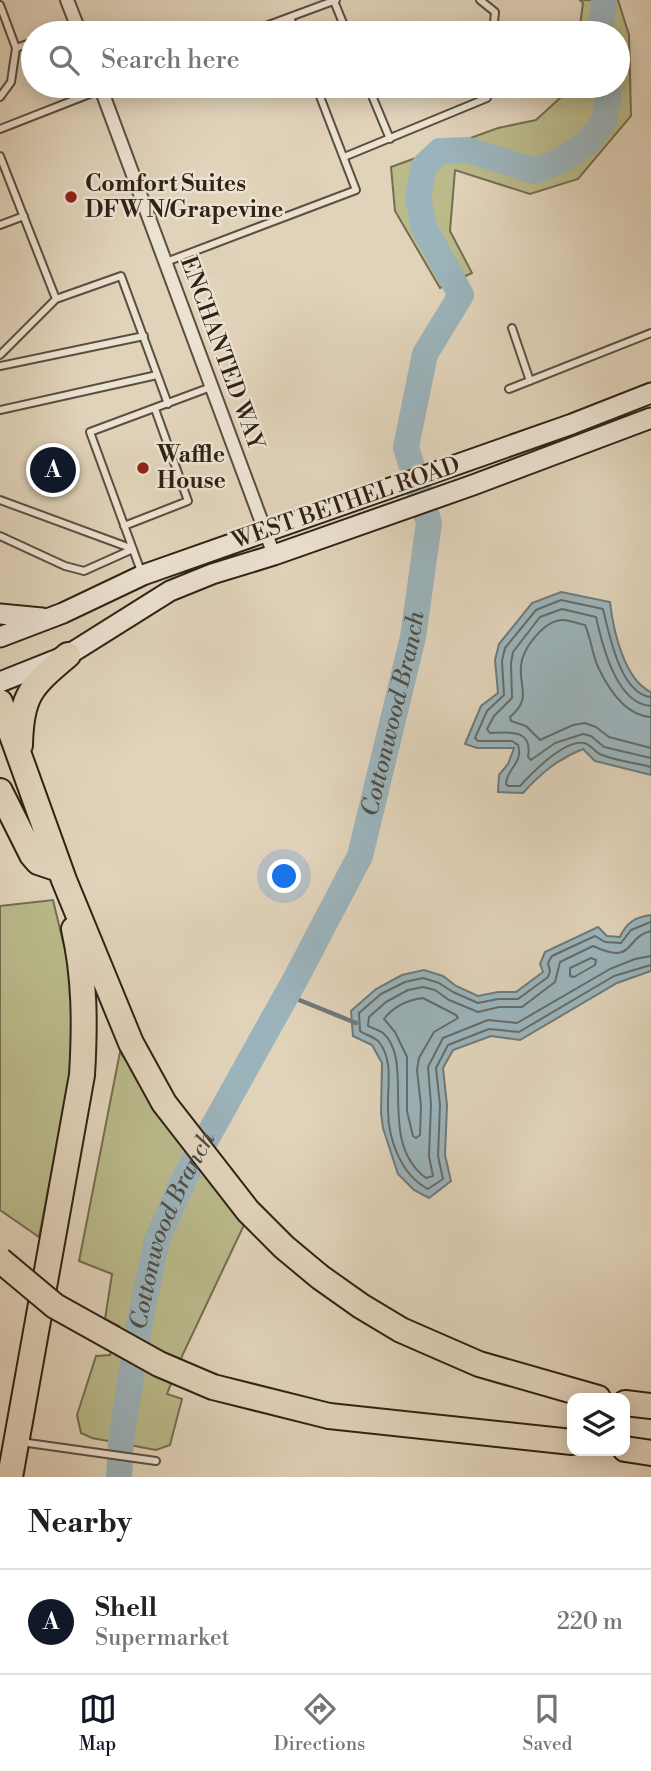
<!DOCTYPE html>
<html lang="en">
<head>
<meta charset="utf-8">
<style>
	:root { --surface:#fff; --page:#f6f6f6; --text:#202124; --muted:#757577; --line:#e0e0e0; --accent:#111827 }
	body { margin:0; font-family:"Libre Bodoni",serif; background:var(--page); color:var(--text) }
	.controls { position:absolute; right:21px; bottom:21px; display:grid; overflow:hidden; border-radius:14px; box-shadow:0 4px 18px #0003 }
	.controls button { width:63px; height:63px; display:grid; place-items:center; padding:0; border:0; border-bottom:2px solid var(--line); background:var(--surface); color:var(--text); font:35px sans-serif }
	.you { position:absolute; left:285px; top:877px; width:24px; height:24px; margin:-18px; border:5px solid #fff; border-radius:50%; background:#1a73e8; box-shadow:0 0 0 10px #1a73e833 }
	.badge { display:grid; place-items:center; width:46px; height:46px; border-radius:50%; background:var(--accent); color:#fff; font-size:23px; font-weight:700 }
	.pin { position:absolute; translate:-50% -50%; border:4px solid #fff; box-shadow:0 2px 7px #0006 }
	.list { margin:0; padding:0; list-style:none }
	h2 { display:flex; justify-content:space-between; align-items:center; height:91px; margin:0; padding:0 28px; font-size:30px }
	h2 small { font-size:23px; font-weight:400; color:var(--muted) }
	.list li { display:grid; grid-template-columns:46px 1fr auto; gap:21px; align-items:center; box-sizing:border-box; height:105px; padding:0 28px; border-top:2px solid var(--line) }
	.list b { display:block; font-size:26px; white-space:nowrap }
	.list p { margin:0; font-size:23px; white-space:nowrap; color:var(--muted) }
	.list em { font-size:23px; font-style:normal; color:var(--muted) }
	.icon { flex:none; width:38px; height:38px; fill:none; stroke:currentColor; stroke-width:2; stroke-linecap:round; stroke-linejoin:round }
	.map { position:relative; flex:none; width:651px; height:1477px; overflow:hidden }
	.search { position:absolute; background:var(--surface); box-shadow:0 4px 18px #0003; left:21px; right:21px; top:21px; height:77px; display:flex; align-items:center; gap:18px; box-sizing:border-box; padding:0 24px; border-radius:38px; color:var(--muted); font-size:26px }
	.sheet { height:196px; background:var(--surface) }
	nav { display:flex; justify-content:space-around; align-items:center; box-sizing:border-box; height:98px; border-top:2px solid var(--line); background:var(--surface); font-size:19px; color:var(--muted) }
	nav a { display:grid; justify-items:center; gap:4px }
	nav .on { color:var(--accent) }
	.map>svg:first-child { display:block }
	.green { fill:#baba8b; stroke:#746e50; stroke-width:2 }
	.water { fill:#9bb4bc; stroke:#6f7a79; stroke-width:2 }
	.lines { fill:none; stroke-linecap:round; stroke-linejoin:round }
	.shore { stroke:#646c68; stroke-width:2 }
	.stream { stroke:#6f7a79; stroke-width:4.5 }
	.river { stroke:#9bb4bc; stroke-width:26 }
	.service-casing { stroke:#5b4f3e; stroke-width:10 }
	.minor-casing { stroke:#5b4f3e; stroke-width:16 }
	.secondary-casing { stroke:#2e2315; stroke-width:23 }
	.motorway-casing { stroke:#2e2315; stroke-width:28 }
	.service { stroke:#ece2d2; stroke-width:6 }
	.minor { stroke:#ece2d2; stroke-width:12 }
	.secondary { stroke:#ece2d2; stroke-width:19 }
	.motorway { stroke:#e1d3ba; stroke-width:24 }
	.motorway-bridge-casing { stroke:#2e2315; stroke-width:28; stroke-linecap:butt }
	.motorway-bridge { stroke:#e1d3ba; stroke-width:24 }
	.poi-dot { fill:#8f2418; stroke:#ece2d2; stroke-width:2.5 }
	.labels { text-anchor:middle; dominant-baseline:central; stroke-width:5; stroke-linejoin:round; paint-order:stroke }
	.poi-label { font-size:23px; font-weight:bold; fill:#2e2315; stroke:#ece2d2; text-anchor:start }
	.street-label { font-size:23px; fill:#2e2315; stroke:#ece2d2 }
	.water-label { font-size:24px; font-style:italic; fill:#4f4e47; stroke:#ece2d2 }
</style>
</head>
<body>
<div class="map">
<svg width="651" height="1477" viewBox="0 0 651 1477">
	<rect width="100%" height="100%" fill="#e1d3ba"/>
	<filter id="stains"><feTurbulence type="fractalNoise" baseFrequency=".00286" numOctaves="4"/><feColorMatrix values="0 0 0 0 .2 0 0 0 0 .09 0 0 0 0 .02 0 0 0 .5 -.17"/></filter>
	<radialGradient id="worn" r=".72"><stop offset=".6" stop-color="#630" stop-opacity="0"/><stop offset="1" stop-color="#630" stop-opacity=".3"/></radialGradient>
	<path class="green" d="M580,0h38l11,35 2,81 -53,63 -48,15 -75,-24 -5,61 22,42 -32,15 -45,-77 -4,-44 107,-39 38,-8 37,-34h45v-53h-39l4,-30z
		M53,900l24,100 -2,51 -36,186 -39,-27v-304z
		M120,1052l124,173 -61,129 -16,40 15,5 -12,46 -14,5 -64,-12 -11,-5 -4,-18 19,-59 14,-1 9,-29 -14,-7 7,-45 -33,-13z"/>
	<path class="water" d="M561,592l49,10c3,27 14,78 41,90v83l-56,-14 -12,-12c-25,10 -42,24 -60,44l-25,-1 1,-17 9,-11 6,-16h-37l-12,-4 16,-38 17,-13 -3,-33 4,-16 33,-41z
		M651,915v56l-34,12 -97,57 -29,-4 -38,14 -10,18 4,37 -2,50 6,26 -22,17 -15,-8 -16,-16 -15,-46 -2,-15 1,-50 -10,-18 -19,-9 -2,-25 25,-22 26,-14 22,-5 19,6 13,10 22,10 20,-4h18l27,-20 -3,-8 5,-12 53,-25 9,9 13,1c6,-14 15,-20 31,-22z"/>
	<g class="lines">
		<path class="shore" d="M651,697c-31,-3 -42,-64 -48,-88l-42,-9 -25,10 -31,38 -3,13 2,34 -17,16 -12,27 3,3h34l6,4c6,18 -12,24 -12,39l2,2h12c12,-13 44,-46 64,-43 7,1 11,10 18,12 16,6 33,8 49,12
			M651,706c-35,-2 -49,-62 -55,-89l-34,-8 -22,8 -27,35 -2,11 1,35 -18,18 -7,13 3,4c20,-1 43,-4 38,24l3,3 24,-17 28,-9 8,2 13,11 47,11
			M651,717c-26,-1 -43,-29 -53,-50 -6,-13 -7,-29 -13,-42 -7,-1 -15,-5 -22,-5 -19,0 -41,29 -42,46 -2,23 11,32 -11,51l1,4 15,5 14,14 33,-15 12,-2 11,4 13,10 42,11
			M651,922l-20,8 -10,13 -16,-1 -10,-6 -43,20 -4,7 2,8 -2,6 -30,22h-20l-20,4 -25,-11 -14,-9 -16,-5 -18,4 -24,12 -22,19 1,18c5,4 14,5 19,11 15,19 8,45 9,68 0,29 13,65 40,79l15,-10 -5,-23 2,-51 -4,-37 12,-23 41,-16 30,3 95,-56 37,-11
			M651,931c-27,6 -15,35 -58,15l-33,16 -5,20 -33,25h-23l-21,5 -29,-12 -14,-10 -12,-3 -15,3 -22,12 -17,15 -1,9c5,2 11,4 15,7 33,29 -7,108 43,145l7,-2 -4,-20 2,-51 -3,-38 15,-29 45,-18 29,3 93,-54 25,-10 16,-3
			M591,958l5,2 -1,5 -21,12 -4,-1v-8z
			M423,998l33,17 2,3 -24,14 -15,26 -2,12 4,36 -1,29 -4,3 -3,-2 -6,-25v-54l-12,-25 -11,-13c9,-12 24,-19 39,-21z"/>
		<path class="stream" d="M287,995l69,28"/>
		<g class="river">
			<path d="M600,33l4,-33"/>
			<path id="s1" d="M119,1477l2,-36 18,-115 18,-86 27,-61 112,-201 64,-122 53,-219 16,-114 -23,-76 19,-93 36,-59 -37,-67 -6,-31 6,-31 16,-15 28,-1 67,21 27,-11 26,-18 16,-21 5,-27 -1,-8"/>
		</g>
		<g class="service-casing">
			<path id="service" d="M480,0l15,12 -2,21
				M334,1l13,32
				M0,5l16,43
				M290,17l46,-17
				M56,33l21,-7
				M247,33l43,-16 6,16
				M368,86l22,53
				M0,97l11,-15 5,-34 17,-6
				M0,129l110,-43
				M0,156l56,143 65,-23 47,128
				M344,157l143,-59 2,-12
				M0,225l24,-9
				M166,262l190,-72 -40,-104
				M512,328l18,53
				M0,355l56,-56
				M0,366l144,-30
				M509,389l142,-56
				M0,410l157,-35
				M0,500l133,49
				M124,526l64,-25 -33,-92
				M0,536l65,30 19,5 49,-22
				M142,574l-52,-142 121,-45
				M21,1442l135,19"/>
		</g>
		<g class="minor-casing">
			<path id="minor" d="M67,0l13,33
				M100,86l174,469"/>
		</g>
		<g class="secondary-casing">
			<path id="secondary" d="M0,614l42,4
				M0,637l63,-24 80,-38 429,-151 79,-31
				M0,682l68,-27 102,-64 42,-17 62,-19 199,-70 178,-67"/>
		</g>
		<g class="motorway-casing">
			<path id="motorway" d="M0,702l64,178 67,163 33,60 84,108 36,36 36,30 41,29 40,24 78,34 119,34
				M20,745c1,-50 11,-59 48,-90
				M0,791l32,64 6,7 21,7
				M625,1403l26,3
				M329,1416l243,26
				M625,1449l26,4
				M10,1477l72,-402c3,-50 3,-98 -8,-146"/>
		</g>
		<use href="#service" class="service"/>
		<use href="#minor" class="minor"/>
		<use href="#secondary" class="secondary"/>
		<use href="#motorway" class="motorway"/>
		<g class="motorway-bridge-casing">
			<path id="motorway-bridge" d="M0,1260l55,46 104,58 54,23 116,29"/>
		</g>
		<use href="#motorway-bridge" class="motorway-bridge"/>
	</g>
	<g class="poi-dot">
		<circle cx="71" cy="197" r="7"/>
		<circle cx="143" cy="468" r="7"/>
	</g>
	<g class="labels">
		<g class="poi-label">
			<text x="85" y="184">Comfort Suites<tspan x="85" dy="26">DFW N/Grapevine</tspan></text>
			<text x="157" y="455">Waffle<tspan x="157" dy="26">House</tspan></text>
		</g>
		<g class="street-label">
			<text transform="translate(222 353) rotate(70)">ENCHANTED WAY</text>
			<text transform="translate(346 503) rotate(-19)">WEST BETHEL ROAD</text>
		</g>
		<g class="water-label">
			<text stroke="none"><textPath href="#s1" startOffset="821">Cottonwood Branch</textPath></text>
			<text stroke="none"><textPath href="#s1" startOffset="254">Cottonwood Branch</textPath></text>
		</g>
	</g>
	<rect width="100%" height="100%" filter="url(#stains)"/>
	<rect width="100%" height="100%" fill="url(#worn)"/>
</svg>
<div class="controls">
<button><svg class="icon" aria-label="layers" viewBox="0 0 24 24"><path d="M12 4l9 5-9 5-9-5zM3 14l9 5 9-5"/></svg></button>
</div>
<div class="you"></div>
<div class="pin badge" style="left:53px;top:470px">A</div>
<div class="search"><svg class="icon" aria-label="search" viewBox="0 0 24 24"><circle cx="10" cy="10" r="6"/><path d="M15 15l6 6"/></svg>Search here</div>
</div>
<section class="sheet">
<h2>Nearby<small></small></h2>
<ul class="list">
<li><span class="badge">A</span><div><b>Shell</b><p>Supermarket</p></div><em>220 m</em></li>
</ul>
</section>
<nav>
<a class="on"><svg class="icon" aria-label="map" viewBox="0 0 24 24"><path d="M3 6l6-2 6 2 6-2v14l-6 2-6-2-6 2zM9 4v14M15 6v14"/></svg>Map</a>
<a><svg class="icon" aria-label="directions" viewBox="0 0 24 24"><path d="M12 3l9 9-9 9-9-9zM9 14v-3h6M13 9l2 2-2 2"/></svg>Directions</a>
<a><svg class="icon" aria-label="saved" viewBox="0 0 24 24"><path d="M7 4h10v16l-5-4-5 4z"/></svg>Saved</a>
</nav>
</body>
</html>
